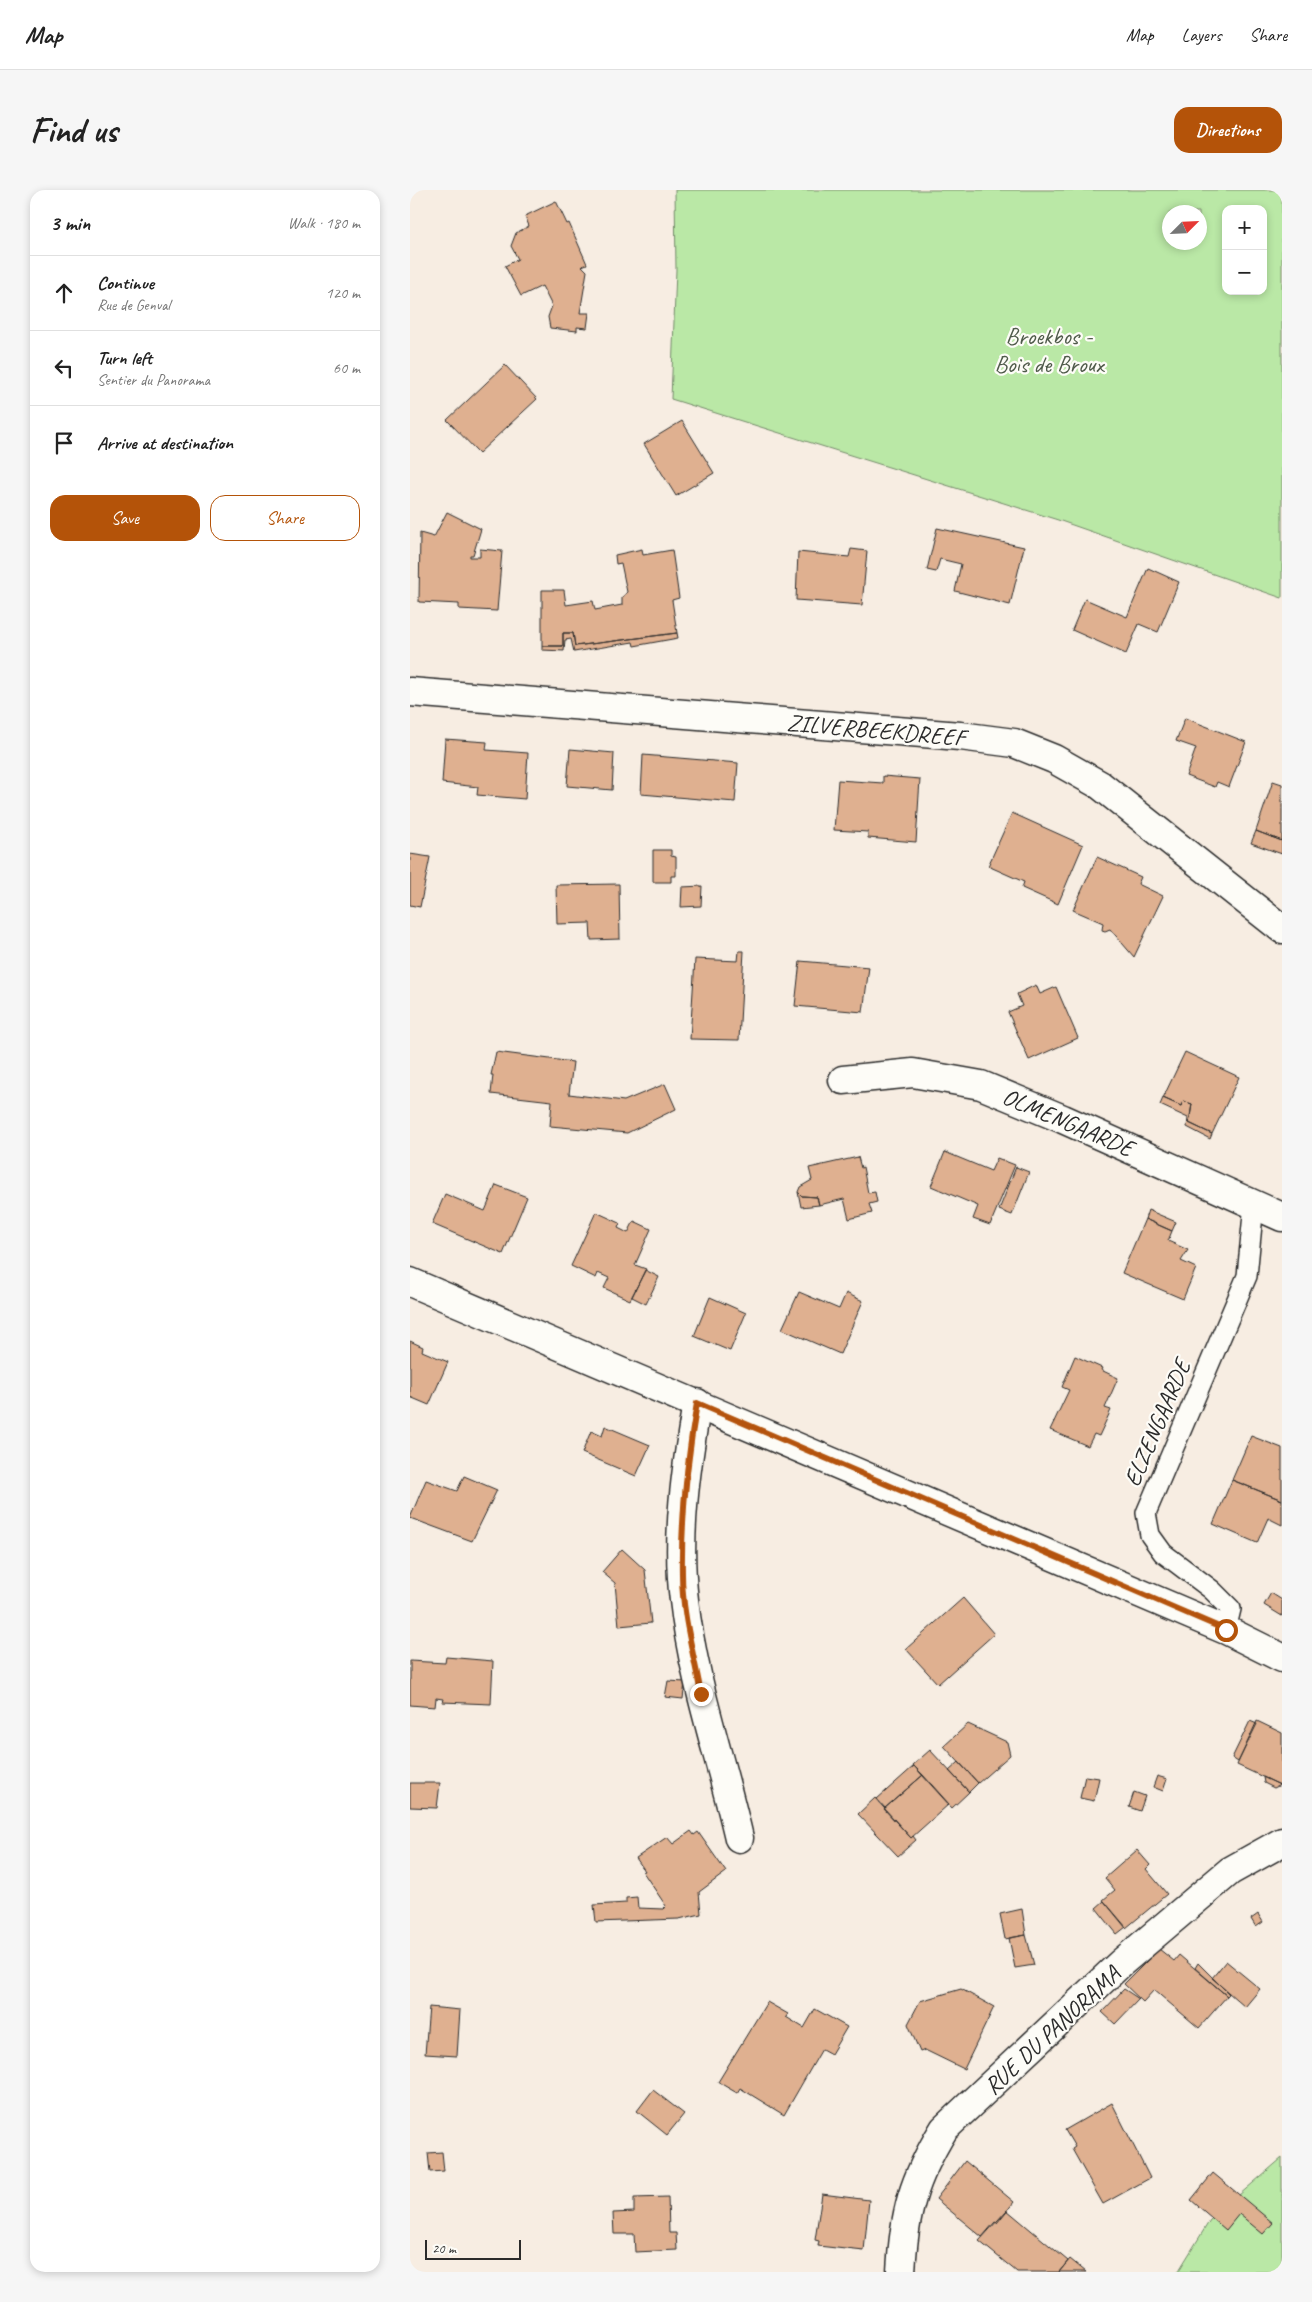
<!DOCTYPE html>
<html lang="en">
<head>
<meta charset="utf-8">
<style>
	:root { --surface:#fff; --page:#f6f6f6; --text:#222; --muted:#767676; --line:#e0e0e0; --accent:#b45309 }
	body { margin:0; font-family:Caveat,sans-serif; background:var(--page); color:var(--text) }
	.controls { position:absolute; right:15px; top:15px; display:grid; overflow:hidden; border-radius:10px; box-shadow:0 2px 8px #0003 }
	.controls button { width:45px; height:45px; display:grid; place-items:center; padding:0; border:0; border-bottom:1px solid var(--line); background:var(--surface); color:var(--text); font:25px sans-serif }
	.compass { position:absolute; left:752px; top:15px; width:45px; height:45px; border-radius:50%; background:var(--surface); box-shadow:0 2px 8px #0003; rotate:66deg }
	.scale { position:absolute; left:15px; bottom:12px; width:96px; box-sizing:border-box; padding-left:5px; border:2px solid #2b2b2b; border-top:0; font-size:14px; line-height:18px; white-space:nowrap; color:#2b2b2b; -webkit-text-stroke:4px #fdfcf7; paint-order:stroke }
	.stop { position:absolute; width:15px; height:15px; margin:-11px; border:4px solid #b45309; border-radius:50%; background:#fff }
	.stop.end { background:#b45309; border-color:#fff; box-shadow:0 1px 5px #0008 }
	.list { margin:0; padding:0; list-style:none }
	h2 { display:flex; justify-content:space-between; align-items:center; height:65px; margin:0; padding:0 20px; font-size:21px }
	h2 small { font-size:16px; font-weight:400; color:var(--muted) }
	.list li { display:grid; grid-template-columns:32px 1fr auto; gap:15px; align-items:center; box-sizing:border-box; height:75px; padding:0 20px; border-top:1px solid var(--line) }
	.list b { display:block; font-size:19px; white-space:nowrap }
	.list p { margin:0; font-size:16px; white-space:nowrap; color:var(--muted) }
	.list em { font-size:16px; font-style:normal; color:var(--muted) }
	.actions { display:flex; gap:10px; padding:15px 20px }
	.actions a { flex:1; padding:11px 0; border:1px solid var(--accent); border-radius:15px; text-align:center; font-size:18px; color:var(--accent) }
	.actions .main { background:var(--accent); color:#fff }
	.icon { flex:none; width:28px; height:28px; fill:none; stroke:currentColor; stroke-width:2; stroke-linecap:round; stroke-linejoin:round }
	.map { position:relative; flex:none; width:872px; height:2082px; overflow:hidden; border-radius:15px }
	header { display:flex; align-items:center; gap:30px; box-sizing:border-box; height:70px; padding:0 25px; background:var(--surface); border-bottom:1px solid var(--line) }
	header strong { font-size:24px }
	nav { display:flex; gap:28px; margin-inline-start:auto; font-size:18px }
	.intro { display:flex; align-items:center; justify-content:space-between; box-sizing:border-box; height:120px; padding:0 30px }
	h1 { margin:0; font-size:35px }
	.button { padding:12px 22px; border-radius:15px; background:var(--accent); color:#fff; font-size:18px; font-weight:700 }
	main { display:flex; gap:30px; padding:0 30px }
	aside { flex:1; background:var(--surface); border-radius:15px; box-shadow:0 2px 8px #0003 }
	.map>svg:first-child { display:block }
	.green { fill:#bae8a6; stroke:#728a68; fill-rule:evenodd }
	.building { fill:#dfb090; stroke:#2b2b2b }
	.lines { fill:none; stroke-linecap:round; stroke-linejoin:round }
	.service-casing { stroke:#2b2b2b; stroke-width:22 }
	.minor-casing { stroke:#2b2b2b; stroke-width:31 }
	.tertiary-casing { stroke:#2b2b2b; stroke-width:31 }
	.service { stroke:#fdfcf7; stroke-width:19 }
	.minor { stroke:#fdfcf7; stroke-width:28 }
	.tertiary { stroke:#fdfcf7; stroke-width:28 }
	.route { stroke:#b45309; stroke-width:6 }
	.labels { text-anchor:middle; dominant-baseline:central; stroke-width:4.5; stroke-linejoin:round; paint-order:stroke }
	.park-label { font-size:24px; fill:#4f5a4a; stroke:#fdfcf7 }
	.street-label { font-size:24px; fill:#2b2b2b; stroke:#fdfcf7 }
</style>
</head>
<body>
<header>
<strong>Map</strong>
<nav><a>Map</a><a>Layers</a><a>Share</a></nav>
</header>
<div class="intro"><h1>Find us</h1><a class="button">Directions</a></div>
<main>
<aside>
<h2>3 min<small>Walk · 180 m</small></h2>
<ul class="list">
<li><svg class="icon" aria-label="ahead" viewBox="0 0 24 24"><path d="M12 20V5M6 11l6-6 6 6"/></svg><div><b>Continue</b><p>Rue de Genval</p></div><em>120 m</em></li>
<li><svg class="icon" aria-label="left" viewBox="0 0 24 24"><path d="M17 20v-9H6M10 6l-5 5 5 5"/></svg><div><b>Turn left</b><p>Sentier du Panorama</p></div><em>60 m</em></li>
<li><svg class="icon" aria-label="arrive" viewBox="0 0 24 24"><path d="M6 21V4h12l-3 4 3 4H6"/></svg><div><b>Arrive at destination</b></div></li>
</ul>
<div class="actions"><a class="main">Save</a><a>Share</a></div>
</aside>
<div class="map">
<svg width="872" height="2082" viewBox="0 0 872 2082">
	<rect width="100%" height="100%" fill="#f7ede2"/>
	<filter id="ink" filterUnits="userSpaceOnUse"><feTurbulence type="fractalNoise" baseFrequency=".02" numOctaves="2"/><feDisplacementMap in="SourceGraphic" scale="10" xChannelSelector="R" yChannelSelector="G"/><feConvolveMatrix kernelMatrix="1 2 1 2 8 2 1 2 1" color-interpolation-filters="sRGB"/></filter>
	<g filter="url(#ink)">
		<path class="green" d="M265,0h607v408l-224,-78 -387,-121 5,-129zM816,19h37v82h-37zM759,22h30v30h-30z
			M872,1968v114h-104l32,-52z"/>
		<path class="building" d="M146,11l11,23 2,-1 18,41 -5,2 5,5 -7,42h9l-2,15 -10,-1v4l-27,-3 -2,-11 4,-11 -10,-20 -21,10 -16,-30 13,-7 -7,-13 5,-13 13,-7 -4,-10z
			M95,175l32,34 -58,54 -32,-33z
			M272,231l32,52 -38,23 -32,-52z
			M37,322l34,17 -8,26h-3v2h10v-8l22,2 -5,60 -38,-2v-5l-40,-2 1,-69 14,4z
			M527,338l87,19 -14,58 -55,-14 6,-27 -21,-5 -4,13 -9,-2z
			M232,359l1,6 29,-5 7,48 -7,2 5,33 -102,13 -2,-13h-10v13h-21v-56h22l2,15 27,-4 2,9 27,-5v-7l5,-6 -6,-29 -5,1 -1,-9z
			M441,359l16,2 -5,54 -66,-5 2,-48 51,5z
			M738,378l31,14 -21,50 -19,-8 -13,30 -54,-24 13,-31 42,18z
			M153,443h10l2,13 102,-13 1,5 -44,8 -1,-4 -59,10 -3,-13 -6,1 -1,11 -22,-1v-4h21z
			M775,528l61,24 -17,45 -12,-5 -2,5 -29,-11 10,-28 -20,-7z
			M35,549l42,3 -1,8 42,3 -3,46 -48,-4 1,-8 -36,-4z
			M160,559l44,4 -2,37 -45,-4z
			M233,565l95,8 -3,39 -94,-8z
			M473,586l37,3 -4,63 -48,-4v-6l-34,-2 4,-50 45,3z
			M863,591l9,3v57l-26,-10z
			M602,623l71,32 -25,59 -36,-16 2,-6 -36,-16z
			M846,641l26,10v13l-31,-11z
			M243,660h18v6l5,1v19h-5v6h-18z
			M0,664l20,3 -10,50 -10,-2z
			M687,667l44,20 -3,7 25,12 -29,61 -24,-28 -5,2 -3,-1 1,-7 -30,-13z
			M209,694l1,55 -29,1 -1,-17 -33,1 -1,-39z
			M292,696l-1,20 -20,1 1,-20z
			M329,761h5l-5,89 -49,-1 5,-80 43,2z
			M390,771l69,6 -6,45 -68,-6z
			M626,795l4,9 16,-7 22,51 -49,22 -21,-48 14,-6 -5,-12z
			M86,862l77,10 -4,32 55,7 41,-17 11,25 -49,24 -77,-7 2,-25 -61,-7 2,-19h-2z
			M775,862l54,25 -27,57 -23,-11 3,-19 -9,-3 -2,5 -18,-8z
			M753,908l18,8 2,-5 9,3 -3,19 23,11 -2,5 -23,-12 1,-9 -28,-13z
			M535,962l46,19 6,-13 18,7 -25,60 -17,-6 5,-13 -47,-20z
			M448,967l3,11 2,-1 5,26 7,-1 2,10 -8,2 3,9 -23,6 -5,-20 -25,6 -2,-8 -15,-1 -4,-4 2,-5 12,-7 -3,-12z
			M606,977l13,5 -17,43 -13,-5z
			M86,995l31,12 -24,57 -71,-30 13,-30 40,17z
			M388,1002l4,4 15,1 2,8 -18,2z
			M738,1020l28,12 -4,9 -27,-12z
			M186,1022l24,11 -2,5 10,5 6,-12 17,8 -16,36 11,4 -16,31 -26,-12 5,-10 -11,-5 -2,5 -25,-12z
			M735,1029l27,12 -4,10 20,9 -7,11 15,7 -13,31 -61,-26z
			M235,1080l14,7 -13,27 -14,-7z
			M389,1102l40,17 7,-16 17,8 -23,53 -58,-25z
			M300,1107l36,16 -16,38 -36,-15z
			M0,1151l13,6 -1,4 26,11 -19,43 -19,-8z
			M665,1166l27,12 -1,2 17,8 -13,30 6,2 -12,26 -5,-2 -6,12 -38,-16 19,-40 -7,-3z
			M195,1236l45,19 -14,31 -54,-23 9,-22 11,5z
			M841,1246l31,12v52l-50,-20z
			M54,1286l33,14 -25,51 -62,-23 16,-38 31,11z
			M822,1290l50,20v25l-14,-7 -11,25 -44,-19z
			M212,1359l23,21 6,53 -32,3 -4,-43 -13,-11z
			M861,1403l11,7v16l-18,-11z
			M553,1408l31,36 -56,50 -32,-35z
			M36,1467l47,4 -2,43 -49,-2 1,-3 -7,-1 -1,9 -25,-2v-44l35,2z
			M258,1491l17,1 -2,17 -18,-2z
			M840,1531l7,3 -19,38 -6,-4z
			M847,1531l25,12v53l-45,-21z
			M558,1534l39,18 3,13 -32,28 -34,-37z
			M520,1560l39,42 -17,16 -39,-43z
			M549,1572l19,21 -9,9 -20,-21z
			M504,1576l9,9 -38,33 -8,-9z
			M513,1585l26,29 -38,34 -27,-29z
			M675,1586l14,2 -5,23 -14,-3z
			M747,1586l10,3 -4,12 -10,-4z
			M853,1587l17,8 -6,3 -10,-5z
			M0,1593h30l-3,25 -27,-1z
			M724,1602l11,4 -5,15 -11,-4z
			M465,1608l36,40 2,-2 3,4 -18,16 -40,-42z
			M281,1641l3,4 4,-3 28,40 -27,20 2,22 -22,5 -83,3 -2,-17 32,-2v-5l11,-1 1,11 25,1 3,-3 -23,-34 2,-1 -9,-13 31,-21 6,7z
			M727,1660l13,15 -4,4 21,25 -41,34 -23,-28 12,-10 -10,-12z
			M694,1711l22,26 -9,7 -21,-26z
			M612,1719l4,26 -21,4 -5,-25z
			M848,1724l5,8 -7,5 -5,-8z
			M616,1745l8,30 -19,3 -6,-30z
			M749,1759l15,12 5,-6 48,41 -28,32 -45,-38 -11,12 -19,-18z
			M816,1771l34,28 -15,18 -33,-29z
			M788,1773l31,31 -2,2 -32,-28z
			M551,1799l33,18 -30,62 -39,-19 -5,2 -12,-28 12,-23z
			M714,1799l15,10 -24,25 -13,-12z
			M357,1812l21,12 -2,3 18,11 11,-19 32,18 -16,27 -9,-5 -38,66 -44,-27 -3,5 -19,-11z
			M19,1817l31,3 -3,46 -32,-2z
			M243,1900l31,24 -17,21 -30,-24z
			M702,1913l38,75 -47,26 -31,-55 3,-2 -10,-17z
			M32,1962l2,19 -14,1 -2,-19z
			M555,1971l49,41 -17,21 -2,-1 -13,15 -46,-38z
			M803,1983l60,50 -10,11 -24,-20 -13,16 -35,-30z
			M412,2004l47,6 -5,51 -46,-5 1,-5 -4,-1z
			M258,2007l1,36h7l1,17 -42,2 -1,-18h-20l-1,-21 21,-1v-14z
			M597,2020l61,51 -9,11h-42l-38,-31z
			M660,2069l16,13h-27z"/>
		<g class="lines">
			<g class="service-casing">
				<path id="service" d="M816,1440l5,-21 -19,-19 -49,-37 -13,-18 -4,-22 101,-237 7,-72"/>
			</g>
			<g class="minor-casing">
				<path id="minor" d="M0,502l550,44 54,7 40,16 46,26 182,144
					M433,890l70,-7 68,12 82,34 219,98
					M287,1213c-11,65 -21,132 -13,197 9,81 37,159 55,238
					M491,2082c3,-59 12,-92 43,-143l177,-166 109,-92 52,-29"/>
			</g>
			<g class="tertiary-casing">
				<path id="tertiary" d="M0,1092l816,348 56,28"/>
			</g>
			<use href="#service" class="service"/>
			<use href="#minor" class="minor"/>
			<use href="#tertiary" class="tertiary"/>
		</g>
	</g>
	<g class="lines" filter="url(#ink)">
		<path class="route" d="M291,1504c-7,-39 -19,-80 -19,-120 -1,-58 5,-114 15,-171l529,227"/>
	</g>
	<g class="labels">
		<g class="park-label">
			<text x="639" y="146">Broekbos -<tspan x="639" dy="28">Bois de Broux</tspan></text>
		</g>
		<g class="street-label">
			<text transform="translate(466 540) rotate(5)">ZILVERBEEKDREEF</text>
			<text transform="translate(658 932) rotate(23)">OLMENGAARDE</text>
			<text transform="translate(747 1233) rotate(-67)">ELZENGAARDE</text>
			<text transform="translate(642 1840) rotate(-43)">RUE DU PANORAMA</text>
		</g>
	</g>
</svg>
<div class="controls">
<button>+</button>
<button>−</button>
</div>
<svg class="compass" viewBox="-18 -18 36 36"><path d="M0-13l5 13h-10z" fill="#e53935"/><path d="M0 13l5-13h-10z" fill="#767676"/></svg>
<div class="scale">20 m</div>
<div class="stop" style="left:816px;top:1440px"></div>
<div class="stop end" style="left:291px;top:1504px"></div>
</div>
</main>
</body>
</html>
